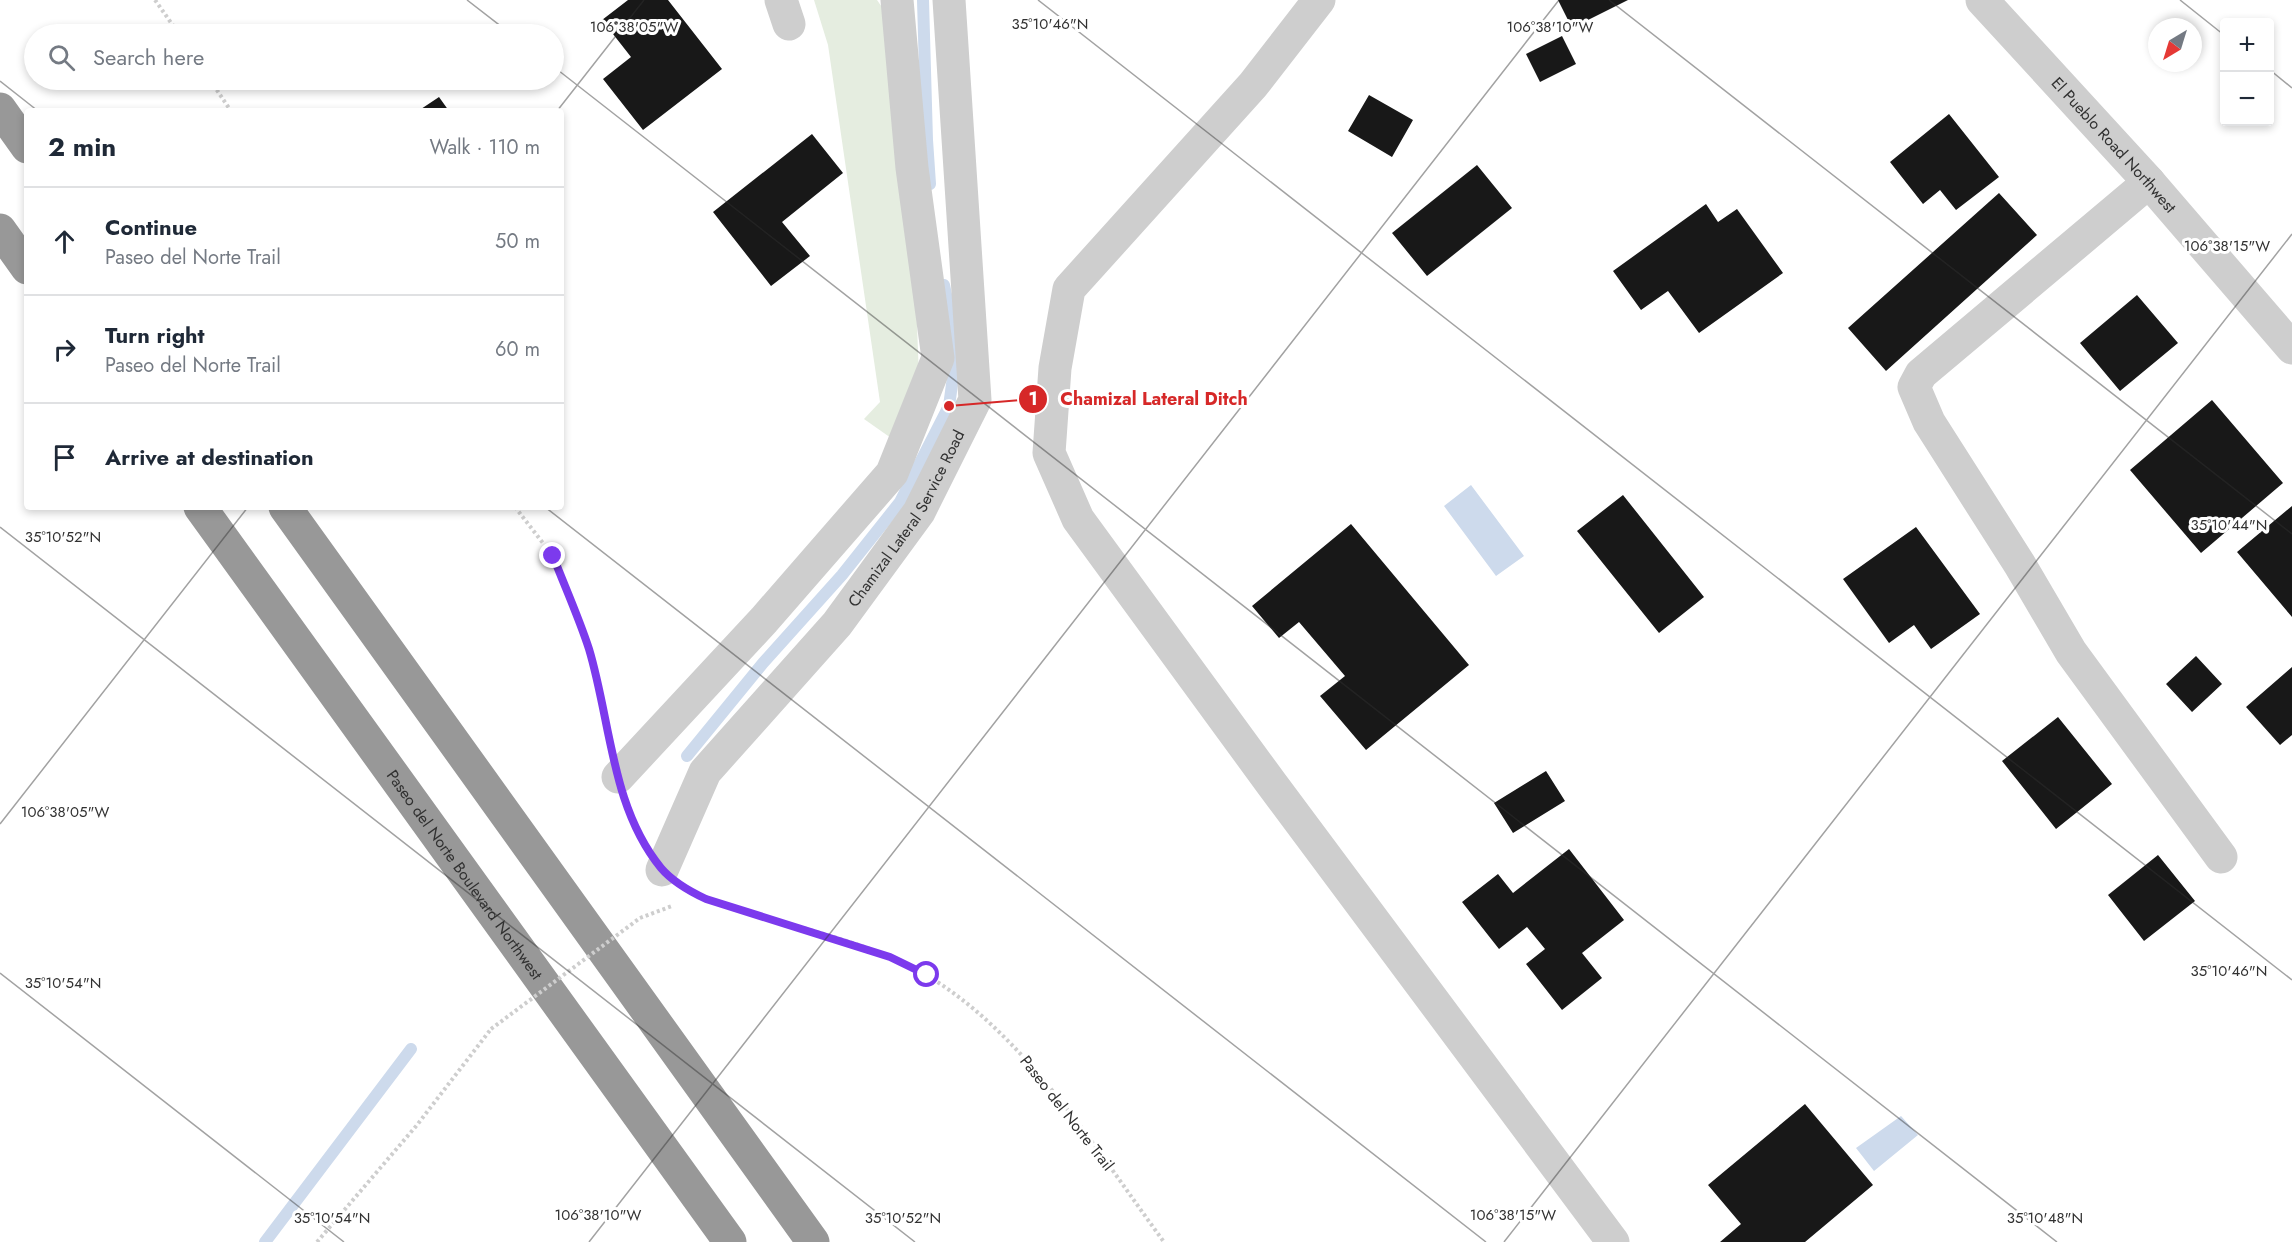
<!DOCTYPE html>
<html lang="en">
<head>
<meta charset="utf-8">
<style>
	:root { --surface:#fff; --page:#f2f2f3; --text:#1f2937; --muted:#747a83; --line:#e0e1e3 }
	body { margin:0; font-family:Jost,sans-serif; background:var(--page); color:var(--text) }
	.controls { position:absolute; right:18px; top:18px; display:grid; overflow:hidden; border-radius:6px; box-shadow:0 3px 9px #0003 }
	.controls button { width:54px; height:54px; display:grid; place-items:center; padding:0; border:0; border-bottom:2px solid var(--line); background:var(--surface); color:var(--text); font:30px sans-serif }
	.compass { position:absolute; left:2148px; top:18px; width:54px; height:54px; border-radius:50%; background:var(--surface); box-shadow:0 3px 9px #0003; rotate:218deg }
	.stop { position:absolute; width:18px; height:18px; margin:-14px; border:4px solid #7c3aed; border-radius:50%; background:#fff }
	.stop.end { background:#7c3aed; border-color:#fff; box-shadow:0 2px 6px #0008 }
	.list { margin:0; padding:0; list-style:none }
	h2 { display:flex; justify-content:space-between; align-items:center; height:78px; margin:0; padding:0 24px; font-size:26px }
	h2 small { font-size:20px; font-weight:400; color:var(--muted) }
	.list li { display:grid; grid-template-columns:39px 1fr auto; gap:18px; align-items:center; box-sizing:border-box; height:108px; padding:0 24px; border-top:2px solid var(--line) }
	.list b { display:block; font-size:22px; white-space:nowrap }
	.list p { margin:0; font-size:20px; white-space:nowrap; color:var(--muted) }
	.list em { font-size:20px; font-style:normal; color:var(--muted) }
	.icon { flex:none; width:33px; height:33px; fill:none; stroke:currentColor; stroke-width:2; stroke-linecap:round; stroke-linejoin:round }
	.map { position:relative; flex:none; width:2292px; height:1242px; overflow:hidden }
	.search { position:absolute; background:var(--surface); box-shadow:0 3px 9px #0003; left:24px; top:24px; width:540px; height:66px; display:flex; align-items:center; gap:15px; box-sizing:border-box; padding:0 21px; border-radius:33px; color:var(--muted); font-size:22px }
	.panel { position:absolute; background:var(--surface); box-shadow:0 3px 9px #0003; left:24px; top:108px; width:540px; height:402px; border-radius:6px }
	.map>svg:first-child { display:block }
	.green { fill:#e5ede0 }
	.water { fill:#cddaec }
	.lines { fill:none; stroke-linecap:round; stroke-linejoin:round }
	.stream { stroke:#cddaec; stroke-width:12 }
	.building { fill:#181818 }
	.path { stroke:#cecece; stroke-width:4; stroke-dasharray:3 3; stroke-linecap:butt }
	.minor { stroke:#cecece; stroke-width:33 }
	.highway { stroke:#989898; stroke-width:33 }
	.path-bridge { stroke:#cecece; stroke-width:4; stroke-dasharray:3 3; stroke-linecap:butt }
	.route { stroke:#7c3aed; stroke-width:8 }
	.ticks { fill:none; stroke:#313131; stroke-width:1.5; stroke-opacity:0.45 }
	.labels { text-anchor:middle; dominant-baseline:central; stroke-width:6; stroke-linejoin:round; paint-order:stroke }
	.street-label { font-size:16px; fill:#313131; stroke:#fff }
	.ticks-label { font-size:15px; text-anchor:middle; fill:#313131; stroke:#fff; stroke-width:6; stroke-linejoin:round; paint-order:stroke }
	.leader { fill:none; stroke:#d62828; stroke-width:2 }
	.callout-dot { fill:#d62828; stroke:#fff; stroke-width:2 }
	.mark-label { font-size:18px; text-anchor:middle; font-weight:bold; fill:#fff }
	.callout-label { font-size:18px; text-anchor:middle; font-weight:bold; fill:#d62828; stroke:#fff; stroke-width:6; stroke-linejoin:round; paint-order:stroke }
</style>
</head>
<body>
<div class="map">
<svg width="2292" height="1242" viewBox="0 0 2292 1242">
	<rect width="100%" height="100%" fill="#fff"/>
	<path class="green" d="M814,0h63l29,42 15,386 -20,17 -37,-26 16,-17 -52,-357z"/>
	<path class="water" d="M1471,485l53,71 -28,20 -52,-70z
		M1901,1116l17,19 -44,36 -18,-23z"/>
	<g class="lines">
		<path class="stream" d="M923,0l4,140 3,44
			M687,756l76,-93 79,-88 58,-73 49,-96 8,-58 -13,-63
			M265,1242l146,-193"/>
	</g>
	<path class="building" d="M628,0h40l54,69 -79,61 -40,-51 28,-22 -29,-37z
		M1558,0h70l-56,28z
		M1562,36l14,28 -36,18 -14,-28z
		M1369,95l44,25 -21,37 -44,-26z
		M439,97l10,14h-31z
		M1949,114l50,63 -43,33 -16,-20 -17,14 -33,-42z
		M812,134l31,39 -61,49 28,34 -39,30 -58,-74z
		M1477,165l35,43 -85,68 -35,-43z
		M1999,193l38,42 -151,136 -38,-43z
		M1706,204l12,18 19,-13 46,64 -84,60 -31,-42 -27,19 -28,-39z
		M2137,295l41,48 -58,48 -40,-48z
		M2212,400l71,83 -82,70 -71,-83z
		M1623,495l81,102 -45,36 -82,-102z
		M2292,506v111l-55,-65z
		M1351,524l118,141 -103,85 -46,-54 25,-20 -46,-54 -20,16 -27,-32z
		M1916,527l64,87 -49,35 -17,-24 -25,18 -46,-64z
		M2196,656l26,28 -30,28 -26,-28z
		M2292,667v68l-12,10 -34,-38z
		M2058,717l54,67 -56,45 -54,-68z
		M1546,771l19,30 -52,32 -19,-30z
		M1569,849l55,71 -42,33 20,25 -40,32 -36,-46 19,-15 -18,-22 -28,22 -37,-47 36,-28 15,19z
		M2158,855l37,46 -51,40 -36,-46z
		M1805,1104l68,81 -68,57h-85l21,-18 -33,-39z"/>
	<g class="lines">
		<path class="path" d="M155,0l24,34
			M210,80l21,31
			M515,507l38,49 36,93 19,85
			M629,810l9,24
			M691,891c22,14 49,19 73,26 42,12 86,23 126,40 118,48 201,186 274,285
			M640,918l32,-12
			M317,1242l100,-117 74,-96"/>
		<g class="minor">
			<path d="M781,0l8,24"/>
			<path d="M1319,0l-66,85 -184,204 -14,79 -6,85 29,66 193,264 342,459"/>
			<path id="s1" d="M1982,0l167,182 143,166"/>
			<path d="M2149,182l-228,192 -7,13 15,35 91,143 51,87 150,205"/>
			<path d="M618,777l146,-157 128,-147 46,-115 -26,-190 -15,-168"/>
			<path id="s2" d="M662,870l43,-98 132,-148 82,-112 56,-112 -26,-400"/>
		</g>
		<g class="highway">
			<path d="M0,109l27,38"/>
			<path d="M0,230l27,38"/>
			<path id="s3" d="M200,507l530,735"/>
			<path d="M285,507l528,735"/>
		</g>
		<path class="path-bridge" d="M491,1029l149,-111"/>
	</g>
	<g class="lines">
		<path class="route" d="M553,556c12,31 26,62 36,93 22,73 22,158 72,219 11,13 30,24 45,31l184,58 37,18"/>
	</g>
	<path class="ticks" d="M467,0l44,34M1038,0l1254,980M1609,0l683,534M2180,0l44,35M554,67l1503,1175M2270,70l22,18M0,81l38,30M557,111l87,-111M545,507l941,735M0,527l915,715M0,824l248,-317M0,973l344,269M589,1242l970,-1242M1504,1242l788,-1008"/>
	<g class="labels">
		<g class="street-label">
			<text stroke="none"><textPath href="#s1" startOffset="196">El Pueblo Road Northwest</textPath></text>
			<text stroke="none"><textPath href="#s2" startOffset="432">Chamizal Lateral Service Road</textPath></text>
			<text stroke="none"><textPath href="#s3" startOffset="453">Paseo del Norte Boulevard Northwest</textPath></text>
			<text transform="translate(1067 1113) rotate(52)">Paseo del Norte Trail</text>
		</g>
	</g>
	<g class="ticks-label">
		<text x="1050" y="29">35°10'46"N</text>
		<text x="634" y="32">106°38'05"W</text>
		<text x="1550" y="32">106°38'10"W</text>
		<text x="2227" y="251">106°38'15"W</text>
		<text x="2229" y="530">35°10'44"N</text>
		<text x="63" y="542">35°10'52"N</text>
		<text x="65" y="817">106°38'05"W</text>
		<text x="2229" y="976">35°10'46"N</text>
		<text x="63" y="988">35°10'54"N</text>
		<text x="598" y="1220">106°38'10"W</text>
		<text x="1513" y="1220">106°38'15"W</text>
		<text x="332" y="1223">35°10'54"N</text>
		<text x="903" y="1223">35°10'52"N</text>
		<text x="2045" y="1223">35°10'48"N</text>
	</g>
	<path class="leader" d="M949 406L1033 399"/>
	<g class="callout-dot">
		<circle cx="949" cy="406" r="6"/>
		<circle cx="1033" cy="399" r="15"/>
	</g>
	<g class="mark-label">
		<text x="1033" y="405">1</text>
	</g>
	<g class="callout-label">
		<text x="1154" y="405">Chamizal Lateral Ditch</text>
	</g>
</svg>
<div class="controls">
<button>+</button>
<button>−</button>
</div>
<svg class="compass" viewBox="-18 -18 36 36"><path d="M0-13l5 13h-10z" fill="#e53935"/><path d="M0 13l5-13h-10z" fill="#747a83"/></svg>
<div class="stop" style="left:927px;top:975px"></div>
<div class="stop end" style="left:553px;top:556px"></div>
<div class="search"><svg class="icon" aria-label="search" viewBox="0 0 24 24"><circle cx="10" cy="10" r="6"/><path d="M15 15l6 6"/></svg>Search here</div>
<section class="panel">
<h2>2 min<small>Walk · 110 m</small></h2>
<ul class="list">
<li><svg class="icon" aria-label="ahead" viewBox="0 0 24 24"><path d="M12 20V5M6 11l6-6 6 6"/></svg><div><b>Continue</b><p>Paseo del Norte Trail</p></div><em>50 m</em></li>
<li><svg class="icon" aria-label="right" viewBox="0 0 24 24"><path d="M7 20v-9h11M14 6l5 5-5 5"/></svg><div><b>Turn right</b><p>Paseo del Norte Trail</p></div><em>60 m</em></li>
<li><svg class="icon" aria-label="arrive" viewBox="0 0 24 24"><path d="M6 21V4h12l-3 4 3 4H6"/></svg><div><b>Arrive at destination</b></div></li>
</ul>
</section>
</div>
</body>
</html>
